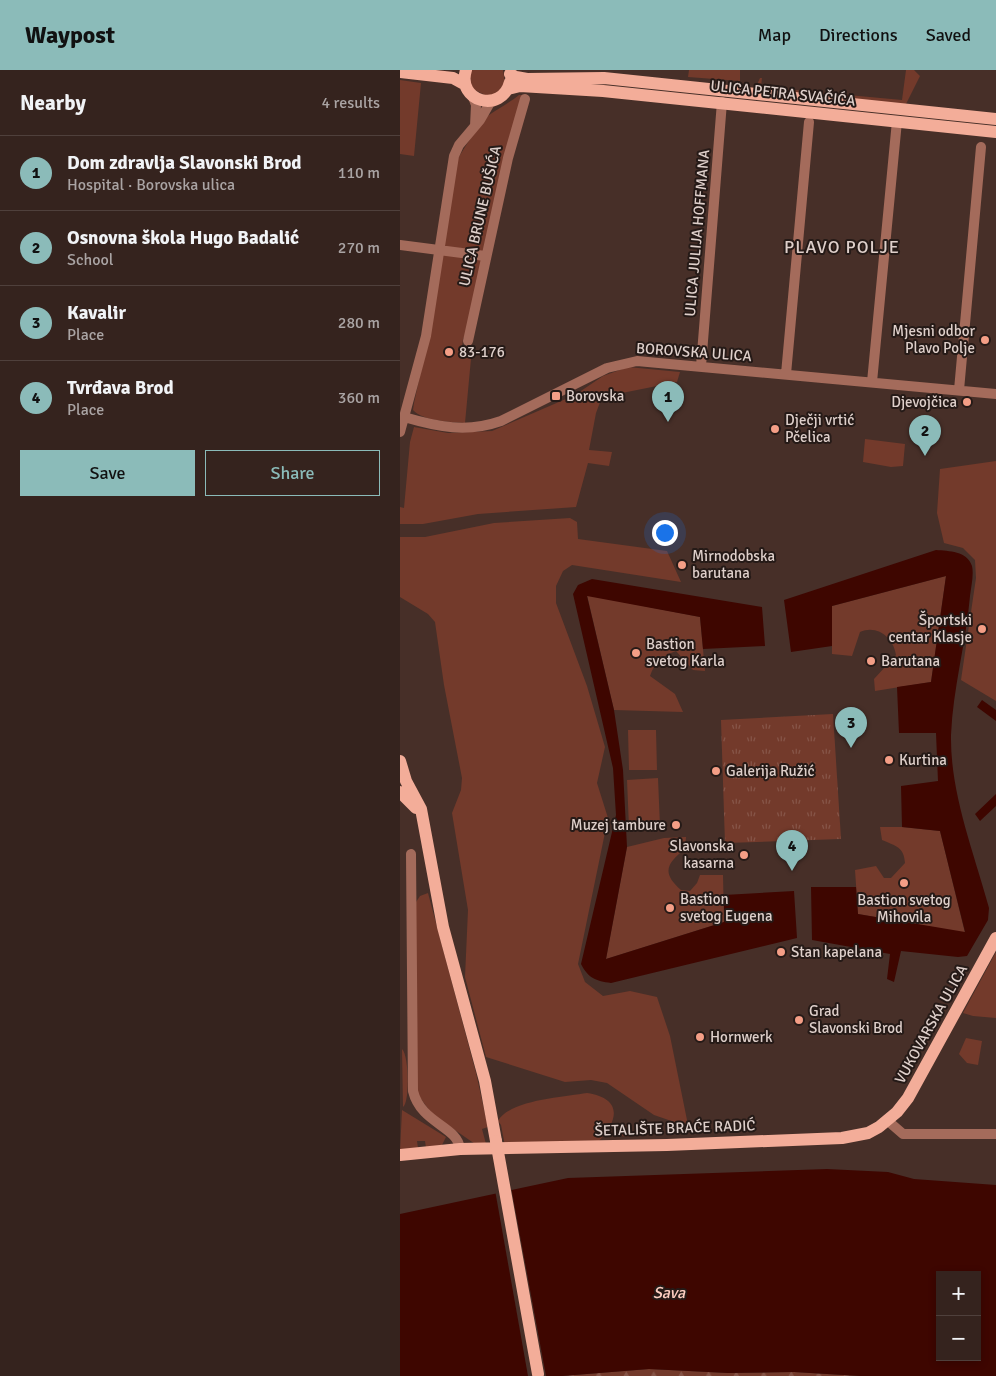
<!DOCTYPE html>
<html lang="en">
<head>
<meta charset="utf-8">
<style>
	:root { --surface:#35231e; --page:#402f2b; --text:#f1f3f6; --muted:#aaa4a4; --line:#4f403c; --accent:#8bbbb9 }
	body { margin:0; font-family:Signika,sans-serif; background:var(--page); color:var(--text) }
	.controls { position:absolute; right:15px; bottom:15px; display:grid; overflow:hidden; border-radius:0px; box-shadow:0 2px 8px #0003 }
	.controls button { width:45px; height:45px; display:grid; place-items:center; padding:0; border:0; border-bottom:1px solid var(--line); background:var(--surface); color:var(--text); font:25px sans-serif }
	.you { position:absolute; left:264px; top:462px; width:18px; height:18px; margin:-12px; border:4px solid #fff; border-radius:50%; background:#1a73e8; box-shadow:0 0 0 8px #1a73e833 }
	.badge { display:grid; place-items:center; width:32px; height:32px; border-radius:50%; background:var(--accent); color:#111; font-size:16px; font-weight:700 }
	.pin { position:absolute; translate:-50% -41px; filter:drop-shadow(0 1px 2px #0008) }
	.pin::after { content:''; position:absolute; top:26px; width:18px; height:15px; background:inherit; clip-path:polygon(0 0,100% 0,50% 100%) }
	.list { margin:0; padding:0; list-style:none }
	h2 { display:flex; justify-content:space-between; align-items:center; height:65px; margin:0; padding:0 20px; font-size:21px }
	h2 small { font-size:16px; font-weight:400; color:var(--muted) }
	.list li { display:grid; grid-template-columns:32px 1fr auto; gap:15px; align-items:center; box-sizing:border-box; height:75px; padding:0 20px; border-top:1px solid var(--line) }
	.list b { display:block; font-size:19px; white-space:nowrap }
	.list p { margin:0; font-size:16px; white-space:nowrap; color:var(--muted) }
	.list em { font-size:16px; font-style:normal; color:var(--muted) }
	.actions { display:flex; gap:10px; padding:15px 20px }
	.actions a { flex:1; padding:11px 0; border:1px solid var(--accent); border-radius:0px; text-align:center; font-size:18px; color:var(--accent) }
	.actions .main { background:var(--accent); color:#111 }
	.map { position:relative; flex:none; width:596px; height:1306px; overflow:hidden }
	header { display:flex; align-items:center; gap:30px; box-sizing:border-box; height:70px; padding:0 25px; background:var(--accent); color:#111 }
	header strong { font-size:24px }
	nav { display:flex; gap:28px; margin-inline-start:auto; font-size:18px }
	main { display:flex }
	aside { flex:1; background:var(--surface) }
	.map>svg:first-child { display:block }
	.grass { fill:#733a2b }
	.forest { fill:url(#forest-firs) }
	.park { fill:url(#park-tufts) }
	.water { fill:#3e0600; fill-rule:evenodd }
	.pier { fill:#472f28 }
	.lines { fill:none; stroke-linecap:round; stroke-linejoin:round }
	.minor { stroke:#a46b5b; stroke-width:10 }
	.major { stroke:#f3ad99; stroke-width:12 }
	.major-bridge { stroke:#f3ad99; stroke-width:12 }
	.poi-dot { fill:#f49e86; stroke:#251a17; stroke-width:2 }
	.labels { text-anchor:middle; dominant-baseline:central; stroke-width:4; stroke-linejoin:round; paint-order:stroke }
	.street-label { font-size:15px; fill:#decfca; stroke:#251a17 }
	.poi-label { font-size:15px; fill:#decfca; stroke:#251a17; text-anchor:start }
	.water-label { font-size:16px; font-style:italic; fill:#fdcec1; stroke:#251a17 }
	.quarter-label { font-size:18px; letter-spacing:1px; fill:#decfca; stroke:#251a17 }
</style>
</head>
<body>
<header>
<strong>Waypost</strong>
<nav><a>Map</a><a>Directions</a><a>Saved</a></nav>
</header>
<main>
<aside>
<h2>Nearby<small>4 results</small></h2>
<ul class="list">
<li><span class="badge">1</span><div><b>Dom zdravlja Slavonski Brod</b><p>Hospital · Borovska ulica</p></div><em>110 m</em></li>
<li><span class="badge">2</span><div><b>Osnovna škola Hugo Badalić</b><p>School</p></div><em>270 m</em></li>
<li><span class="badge">3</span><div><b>Kavalir</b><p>Place</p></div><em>280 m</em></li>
<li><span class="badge">4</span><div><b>Tvrđava Brod</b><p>Place</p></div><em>360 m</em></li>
</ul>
<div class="actions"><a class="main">Save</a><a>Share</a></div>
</aside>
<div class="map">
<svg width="596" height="1306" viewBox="0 0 596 1306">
	<defs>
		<pattern id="forest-firs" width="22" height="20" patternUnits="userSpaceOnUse" patternTransform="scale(1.25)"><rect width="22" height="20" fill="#733a2b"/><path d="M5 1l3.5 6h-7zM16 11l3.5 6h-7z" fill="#865548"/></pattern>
		<pattern id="park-tufts" width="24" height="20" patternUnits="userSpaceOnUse" patternTransform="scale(1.25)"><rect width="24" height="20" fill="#733a2b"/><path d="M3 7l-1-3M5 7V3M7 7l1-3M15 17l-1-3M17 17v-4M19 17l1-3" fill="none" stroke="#865548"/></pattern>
	</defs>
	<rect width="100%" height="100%" fill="#472f28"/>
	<path class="grass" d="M70,0h33l2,13 -7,10 -11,3 -16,-8z
		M289,0h51v11l-52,-4z
		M506,0h8l6,6 -15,30 -150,-17 5,-11h2l-1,9 141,13z
		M0,10l21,3 -7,73 -14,-2z
		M119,25h4l-56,237 -4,7 -1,8 10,1 -7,75c-15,-1 -42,-2 -52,-13l1,-7 19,-88 24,-154c2,-6 27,-43 32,-46 10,-7 20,-12 30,-20z
		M228,297l52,5 -3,10 -75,15 -6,16 -7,37 23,2 -3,14 -21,-3 -12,44 -98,7 -55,10h-23v-17l4,1 6,-66 4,-15 34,6 44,-2 83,-36 28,-19z
		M465,369l40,5 -2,22 -12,1 -28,-5z
		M596,391v240l-35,-21 15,-102 -1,-18 -12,-12 -19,-5 -7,-30 3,-44z
		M170,448l7,4 1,17 89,12 14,31 -109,-17 -9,6 -7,15v17l31,83 18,61 -8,36 11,35 -30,146 7,18 18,14 27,-5 27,6 13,39 17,84 -1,6 -32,-11 -47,-32 -16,-3 -26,2 -79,-25 -21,-80 3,-67 -16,-97 9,-23 1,-12 -18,-93 -9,-63 -7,-8 -28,-17v-60h25l69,-14z
		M546,506l-15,106 -56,9 -1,-12 22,-24c-2,-16 -18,-31 -36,-23l-8,24 -20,-2v-48z
		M187,525l113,22 5,54 -12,-1 -17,-19c-14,5 -21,11 -26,25l25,18 8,18 -69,-2z
		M228,660h28l1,40h-28z
		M258,708l2,48 -31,1 -2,-47z
		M480,757h22l38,4 25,102 -107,-19 -3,-44 21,-4 8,12h7l14,-15c-1,-16 -9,-17 -23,-23z
		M286,767l-1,12c-18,14 -24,24 -4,41l9,1 7,-8 3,-8h23l1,47 -118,37 21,-112 37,-9z
		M28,823l48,180 12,54 -6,2 4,15h-11l-43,-30 -16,-22 -2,-187 6,-9z
		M596,882v66l-23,-2 -10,-3z
		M566,968l16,3 -4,24 -11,-2 -8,-9z
		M2,979c7,6 8,53 1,58z
		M187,1023c34,5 33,26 12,48l-94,5 -4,-21 -3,-4c11,-21 66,-24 89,-28z
		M2,1040l44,27 -4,8 -16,3 -1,-7h-8l1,7 -18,3z
		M220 1061a6 6 0 1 1 12 0a6 6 0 1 1-12 0Z"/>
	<path class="forest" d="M249,1299l79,4 66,-1 66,4h-298z"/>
	<path class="park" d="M433,644l8,125 -116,4 -4,-123z"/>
	<path class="water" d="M536,480c13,1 31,1 36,16 2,9 -1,21 -2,30 -4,47 -17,92 -19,139 -1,59 23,117 38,173l-1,12 -21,36 -9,1 -57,-6 -7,31 -7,-3 3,-25 -78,-14 -1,-53h45l2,27 107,18 -25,-101 -38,-4 -1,-41 37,-5 -2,-48h-37l-2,-46 34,-5 15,-106 -114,30v40l-41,6 -7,-52z
		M192,509l170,28 3,39 -62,3 -3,-32 -113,-21 27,114 9,60 4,77 -21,112 118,-37v-27l70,-4 3,47 -186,45c-15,-2 -23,-5 -30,-19l35,-149 -3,-47 -40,-174 5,-9z
		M582,630l14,10v11l-19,-14z
		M596,724v12l-16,15 -5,-7z
		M427,1099l61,3 26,7 82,6v191h-136l-66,-4 -66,1 -79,-4 -87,7h-162v-162l168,-36zM540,1205h37v82h-37z"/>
	<path class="pier" d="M111,1117l35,189h-18l-33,-186z"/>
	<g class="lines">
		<path class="minor" d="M73,27l3,8 -1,21
			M0,175l85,11
			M68,271l40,-183 17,-59
			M301,296l21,-264
			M386,304l23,-252
			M472,312l25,-261
			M559,320l22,-243
			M4,347c34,10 63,16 97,4l106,-53 30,-7 359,33
			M0,362l26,-96 28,-180 5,-11 21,-25 11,-19
			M11,784l2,237c8,33 45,35 47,58
			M488,1051l15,13h93"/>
		<path class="major" d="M66,0c-10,32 36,44 44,12
			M0,2l53,6 11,6
			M110,4l6,3 11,2 77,-1 392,41
			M108,19l12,-3 83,5 393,41
			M0,691l6,20 15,28 22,118 42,154 11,60
			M0,722l16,16
			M0,1085l60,-6 207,-4 175,-7 26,-5 11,-6 18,-15 11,-14 88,-160"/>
		<path class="major-bridge" d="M96,1071l42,233"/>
	</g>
	<g class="poi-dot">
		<circle cx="585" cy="270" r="5"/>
		<circle cx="49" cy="282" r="5"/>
		<rect x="151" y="321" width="10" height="10" rx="2.5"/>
		<circle cx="567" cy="332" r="5"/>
		<circle cx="375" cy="359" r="5"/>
		<circle cx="282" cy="495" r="5"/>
		<circle cx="582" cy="559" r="5"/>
		<circle cx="236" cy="583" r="5"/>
		<circle cx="471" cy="591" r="5"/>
		<circle cx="489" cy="690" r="5"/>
		<circle cx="316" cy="701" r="5"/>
		<circle cx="276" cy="755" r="5"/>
		<circle cx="344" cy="785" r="5"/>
		<circle cx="504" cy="813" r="5"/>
		<circle cx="270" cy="838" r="5"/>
		<circle cx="381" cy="882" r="5"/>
		<circle cx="399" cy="950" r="5"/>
		<circle cx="300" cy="967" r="5"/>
	</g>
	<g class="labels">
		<g class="street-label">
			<text transform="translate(383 23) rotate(6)">ULICA PETRA SVAČIĆA</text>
			<text transform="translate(80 146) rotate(-77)">ULICA BRUNE BUŠIĆA</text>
			<text transform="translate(297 163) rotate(-85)">ULICA JULIJA HOFFMANA</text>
			<text transform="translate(294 282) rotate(4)">BOROVSKA ULICA</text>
			<text transform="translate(531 954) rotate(-61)">VUKOVARSKA ULICA</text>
			<text transform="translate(275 1058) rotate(-2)">ŠETALIŠTE BRAĆE RADIĆ</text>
		</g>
		<g class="poi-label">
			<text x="575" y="261" text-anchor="end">Mjesni odbor<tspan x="575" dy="17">Plavo Polje</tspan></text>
			<text x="59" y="282">83-176</text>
			<text x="166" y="326">Borovska</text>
			<text x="557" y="332" text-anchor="end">Djevojčica</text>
			<text x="385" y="350">Dječji vrtić<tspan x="385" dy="17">Pčelica</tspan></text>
			<text x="292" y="486">Mirnodobska<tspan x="292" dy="17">barutana</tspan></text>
			<text x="572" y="550" text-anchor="end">Športski<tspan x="572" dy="17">centar Klasje</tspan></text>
			<text x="246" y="574">Bastion<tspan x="246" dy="17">svetog Karla</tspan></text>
			<text x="481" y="591">Barutana</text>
			<text x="499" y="690">Kurtina</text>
			<text x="326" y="701">Galerija Ružić</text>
			<text x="266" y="755" text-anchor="end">Muzej tambure</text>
			<text x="334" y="776" text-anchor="end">Slavonska<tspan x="334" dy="17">kasarna</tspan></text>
			<text x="280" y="829">Bastion<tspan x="280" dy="17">svetog Eugena</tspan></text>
			<text x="504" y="830" text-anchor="middle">Bastion svetog<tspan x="504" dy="17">Mihovila</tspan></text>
			<text x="391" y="882">Stan kapelana</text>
			<text x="409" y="941">Grad<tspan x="409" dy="17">Slavonski Brod</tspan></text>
			<text x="310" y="967">Hornwerk</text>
		</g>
		<g class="water-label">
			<text x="269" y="1223">Sava</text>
		</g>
		<g class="quarter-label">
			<text x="442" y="177">PLAVO POLJE</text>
		</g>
	</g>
</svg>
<div class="controls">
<button>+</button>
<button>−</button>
</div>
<div class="you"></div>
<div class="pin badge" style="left:268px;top:352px">1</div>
<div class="pin badge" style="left:525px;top:386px">2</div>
<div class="pin badge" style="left:451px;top:678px">3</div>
<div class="pin badge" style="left:392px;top:801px">4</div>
</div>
</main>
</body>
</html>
